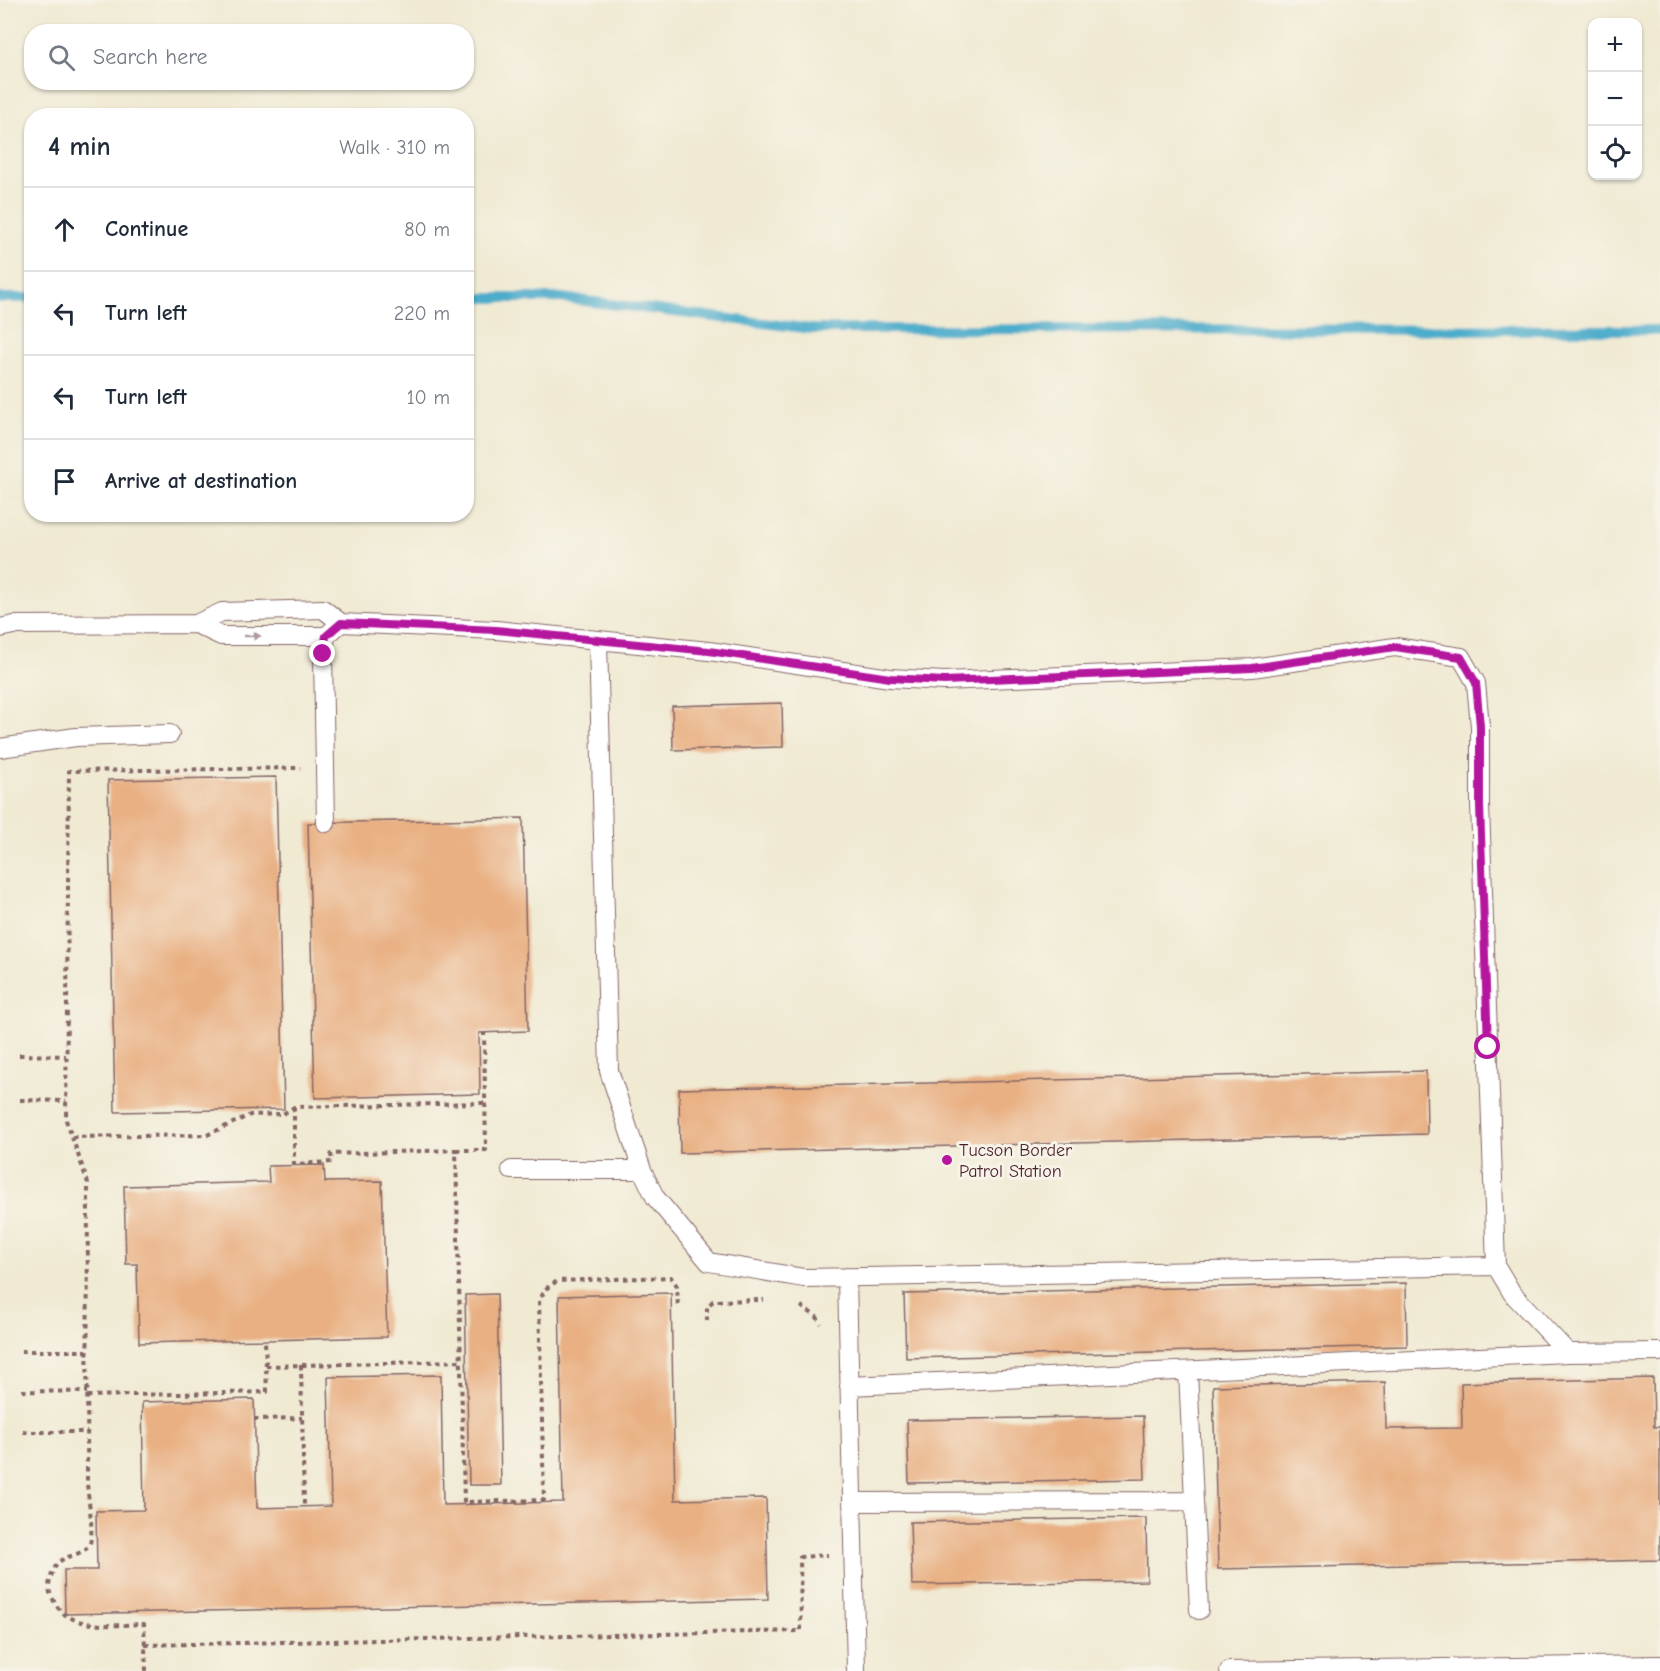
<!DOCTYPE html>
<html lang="en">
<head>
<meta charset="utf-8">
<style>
	:root { --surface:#fff; --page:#f6f6f7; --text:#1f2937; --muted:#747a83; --line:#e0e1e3 }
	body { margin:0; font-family:"Comic Neue",sans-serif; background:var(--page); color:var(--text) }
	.controls { position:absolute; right:18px; top:18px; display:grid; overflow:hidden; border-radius:12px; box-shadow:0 2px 4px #0004 }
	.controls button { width:54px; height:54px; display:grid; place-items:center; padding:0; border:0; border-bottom:2px solid var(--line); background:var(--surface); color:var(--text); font:30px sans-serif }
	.stop { position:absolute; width:18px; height:18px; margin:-14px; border:4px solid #b5179e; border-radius:50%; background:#fff }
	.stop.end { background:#b5179e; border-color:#fff; box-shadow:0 2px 6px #0008 }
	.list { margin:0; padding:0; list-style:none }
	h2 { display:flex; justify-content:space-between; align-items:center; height:78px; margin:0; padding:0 24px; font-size:26px }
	h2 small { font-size:20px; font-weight:400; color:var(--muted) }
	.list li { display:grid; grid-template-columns:39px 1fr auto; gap:18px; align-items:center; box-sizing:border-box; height:84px; padding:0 24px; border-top:2px solid var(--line) }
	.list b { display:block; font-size:22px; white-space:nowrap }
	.list em { font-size:20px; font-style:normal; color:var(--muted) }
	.icon { flex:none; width:33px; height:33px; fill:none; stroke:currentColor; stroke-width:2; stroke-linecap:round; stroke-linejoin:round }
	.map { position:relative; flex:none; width:1660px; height:1671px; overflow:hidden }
	.search { position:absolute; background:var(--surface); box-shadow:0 2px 4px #0004; left:24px; top:24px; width:450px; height:66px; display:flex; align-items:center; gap:15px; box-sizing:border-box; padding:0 21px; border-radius:24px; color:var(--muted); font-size:22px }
	.panel { position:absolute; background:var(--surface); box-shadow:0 2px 4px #0004; left:24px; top:108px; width:450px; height:414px; border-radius:24px }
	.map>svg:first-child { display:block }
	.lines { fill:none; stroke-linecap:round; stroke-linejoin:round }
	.stream { stroke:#4caccb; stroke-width:10 }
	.building { fill:#e9b083 }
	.service-casing { stroke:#846666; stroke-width:20 }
	.path { stroke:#846666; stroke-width:4; stroke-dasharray:4.5 4.5; stroke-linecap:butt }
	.service { stroke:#fff; stroke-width:18 }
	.oneway { fill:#ae9aa0 }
	.route { stroke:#b5179e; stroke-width:8 }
	.poi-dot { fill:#b5179e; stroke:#f7f3e8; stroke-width:2 }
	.labels { text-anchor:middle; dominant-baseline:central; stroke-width:6; stroke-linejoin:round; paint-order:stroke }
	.poi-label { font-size:18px; fill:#4a1f2b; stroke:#f7f3e8; text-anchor:start }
</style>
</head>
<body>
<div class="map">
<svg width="1660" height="1671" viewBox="0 0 1660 1671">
	<rect width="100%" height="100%" fill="#f7f3e8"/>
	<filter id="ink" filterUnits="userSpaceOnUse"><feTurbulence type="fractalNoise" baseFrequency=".0167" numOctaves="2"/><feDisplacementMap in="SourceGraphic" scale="12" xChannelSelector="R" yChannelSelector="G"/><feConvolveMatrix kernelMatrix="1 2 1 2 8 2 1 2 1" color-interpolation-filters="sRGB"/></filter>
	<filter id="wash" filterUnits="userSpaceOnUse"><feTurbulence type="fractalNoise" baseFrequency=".008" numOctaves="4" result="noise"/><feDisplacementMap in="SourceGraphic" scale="24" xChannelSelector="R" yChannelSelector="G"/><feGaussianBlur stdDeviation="1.35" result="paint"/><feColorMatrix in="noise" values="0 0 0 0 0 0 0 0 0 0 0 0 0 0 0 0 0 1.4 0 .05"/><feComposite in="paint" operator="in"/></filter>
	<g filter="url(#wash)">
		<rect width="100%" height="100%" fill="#f0ead3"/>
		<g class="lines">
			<path class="stream" d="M0,298h32
				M466,298h95l251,31 848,1"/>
		</g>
		<g id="blocks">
			<path class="building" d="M782,703l1,44 -110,3 -1,-44z
				M276,777l8,332 -169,3 -7,-332z
				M523,818l5,213 -49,2 1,61 -165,4 -7,-275z
				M1426,1071l1,63 -747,19 -1,-64z
				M324,1165l1,17 57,-1 5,156 -248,6 -2,-79h-11l-2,-78 145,-4 -1,-16z
				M1406,1283l1,63 -501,12 -2,-64z
				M671,1293l4,207 91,-2 2,101 -703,15 -1,-44h33l-1,-59 48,-1 -2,-108 112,-3 3,109 74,-2 -3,-129 113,-2 2,130 120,-3 -4,-206z
				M497,1294l4,191h-32l-4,-190z
				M1653,1378l1,49h6v133l-442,9 -5,-183 172,-4 1,47 76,-1 -1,-45z
				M1143,1416l2,63 -236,4 -2,-63z
				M1146,1518l1,63 -235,4 -2,-63z"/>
		</g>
	</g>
	<g filter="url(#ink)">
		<use href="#blocks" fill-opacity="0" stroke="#846666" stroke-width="1.5"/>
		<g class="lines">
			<g class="service-casing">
				<path id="service" d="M341,623l155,7 102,10 11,431 33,99 13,27 54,65 95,16 692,-12
					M0,628l14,-3 182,-1 26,-12 101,-3 18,14 -15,13h-105l-25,-12
					M326,636l-3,19 3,168
					M598,640l111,11 181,27 54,3 308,-13 143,-21 66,10 15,26 4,43v79l16,461 16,27 56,60 92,-1
					M0,748l76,-11 94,-3
					M511,1170h131
					M847,1277l9,394
					M1188,1371l11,239
					M849,1386l719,-33
					M852,1502l342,-1
					M1229,1671l431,-6"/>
			</g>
			<path class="path" d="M19,1055l47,1
				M20,1100l46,1
				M294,1107v57l38,-2 -1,-8 125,-4 8,352 80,-2 -5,-200 8,-12 10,-7 114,-4 6,9 1,22
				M72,1137l135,-2 43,-20 33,-1 11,-7 191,-4
				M456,1150h30l-2,-117
				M801,1306l16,11 4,7
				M707,1321v-14l6,-6 51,-1
				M21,1351h66
				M301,1365l3,141
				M266,1366l195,-5
				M22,1391l65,1
				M87,1396l180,-4 -2,-52
				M254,1419l48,-1
				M23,1432h64
				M145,1645l656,-14 -1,-74 28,-2
				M146,1671l-2,-47c-27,1 -74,7 -89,-21 -3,-6 -6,-10 -6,-17 1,-8 4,-18 10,-24 9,-8 27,-7 31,-19 4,-13 -2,-45 -3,-60l1,-300 -22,-63 3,-349 232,-3"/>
			<use href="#service" class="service"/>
		</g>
		<defs><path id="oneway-solid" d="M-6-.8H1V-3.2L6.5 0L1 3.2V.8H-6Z" transform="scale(1.5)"/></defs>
		<use class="oneway" href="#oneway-solid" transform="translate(252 636)"/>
	</g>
	<g class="lines" filter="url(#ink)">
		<path class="route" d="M323,654l3,-18 15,-13 155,7 213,21 181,27 54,3 308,-13 143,-21 66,10 15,26 4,43v79l8,242"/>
	</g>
	<circle class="poi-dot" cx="947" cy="1160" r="6"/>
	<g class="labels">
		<g class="poi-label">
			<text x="959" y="1150">Tucson Border<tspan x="959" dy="21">Patrol Station</tspan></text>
		</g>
	</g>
</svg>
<div class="controls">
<button>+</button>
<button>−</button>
<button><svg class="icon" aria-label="locate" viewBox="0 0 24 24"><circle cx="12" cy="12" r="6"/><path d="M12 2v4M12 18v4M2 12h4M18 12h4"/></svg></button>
</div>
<div class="stop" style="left:1488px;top:1047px"></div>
<div class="stop end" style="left:323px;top:654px"></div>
<div class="search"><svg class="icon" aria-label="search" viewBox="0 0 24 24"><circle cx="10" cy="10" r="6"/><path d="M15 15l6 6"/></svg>Search here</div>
<section class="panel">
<h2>4 min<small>Walk · 310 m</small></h2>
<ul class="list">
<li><svg class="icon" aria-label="ahead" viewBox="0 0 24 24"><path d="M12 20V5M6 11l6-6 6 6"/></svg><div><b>Continue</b></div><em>80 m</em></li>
<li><svg class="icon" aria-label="left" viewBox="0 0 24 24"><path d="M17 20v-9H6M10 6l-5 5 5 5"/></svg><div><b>Turn left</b></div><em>220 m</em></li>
<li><svg class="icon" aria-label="left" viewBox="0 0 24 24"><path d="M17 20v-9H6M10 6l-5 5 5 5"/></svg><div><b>Turn left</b></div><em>10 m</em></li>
<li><svg class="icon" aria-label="arrive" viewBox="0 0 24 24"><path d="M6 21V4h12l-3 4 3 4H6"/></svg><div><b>Arrive at destination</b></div></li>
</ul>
</section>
</div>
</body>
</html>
